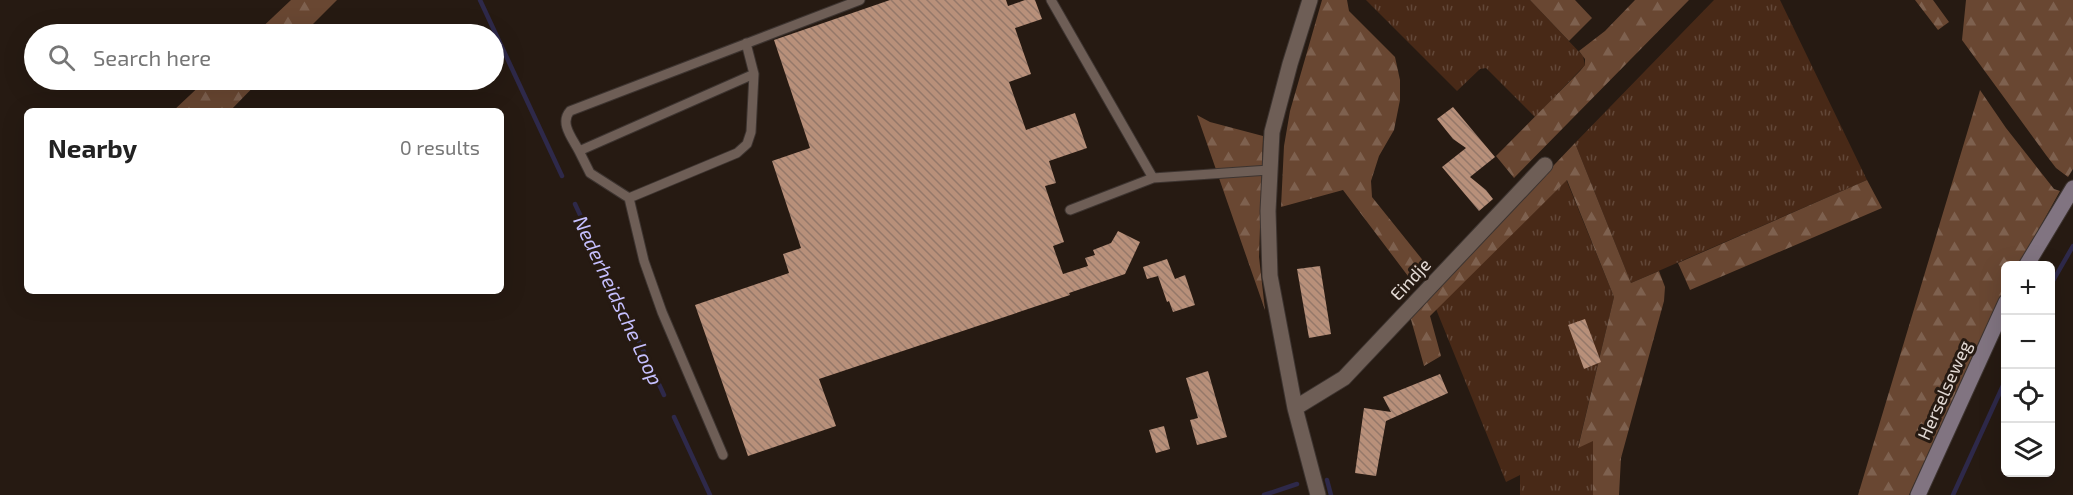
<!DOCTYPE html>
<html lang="en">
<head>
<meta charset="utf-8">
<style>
	:root { --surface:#fff; --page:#f6f6f6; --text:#222; --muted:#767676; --line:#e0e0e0 }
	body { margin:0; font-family:"Exo 2",sans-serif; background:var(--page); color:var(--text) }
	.controls { position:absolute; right:18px; bottom:18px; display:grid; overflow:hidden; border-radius:9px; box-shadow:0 6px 24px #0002 }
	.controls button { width:54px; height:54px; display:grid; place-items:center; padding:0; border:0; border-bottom:2px solid var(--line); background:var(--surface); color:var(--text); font:30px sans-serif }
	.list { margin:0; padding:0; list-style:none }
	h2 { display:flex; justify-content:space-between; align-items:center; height:78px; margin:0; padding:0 24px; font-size:26px }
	h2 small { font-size:20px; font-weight:400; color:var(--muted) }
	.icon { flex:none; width:33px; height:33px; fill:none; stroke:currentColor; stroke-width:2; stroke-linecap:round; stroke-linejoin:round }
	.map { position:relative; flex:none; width:2073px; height:495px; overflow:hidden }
	.search { position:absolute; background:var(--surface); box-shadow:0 6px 24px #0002; left:24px; top:24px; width:480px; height:66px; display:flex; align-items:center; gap:15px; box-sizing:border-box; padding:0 21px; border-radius:33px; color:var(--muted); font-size:22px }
	.panel { position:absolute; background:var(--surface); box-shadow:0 6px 24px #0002; left:24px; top:108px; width:480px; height:186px; border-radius:9px }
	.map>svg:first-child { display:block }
	.grass { fill:url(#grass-tufts) }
	.forest { fill:url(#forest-firs) }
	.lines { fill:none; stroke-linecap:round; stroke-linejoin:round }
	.stream { stroke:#2e294a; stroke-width:4.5 }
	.building { fill:url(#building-back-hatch) }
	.lane-casing { stroke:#3d3430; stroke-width:11 }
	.street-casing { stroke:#3d3430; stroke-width:17 }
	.secondary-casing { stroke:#3d3430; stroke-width:17 }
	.lane { stroke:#6e5e56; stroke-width:9 }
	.street { stroke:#6e5e56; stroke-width:15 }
	.secondary { stroke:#817481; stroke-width:15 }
	.labels { text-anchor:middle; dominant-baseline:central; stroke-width:6; stroke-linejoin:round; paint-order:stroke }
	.street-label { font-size:18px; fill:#e2d9d4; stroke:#261a12 }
	.water-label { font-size:20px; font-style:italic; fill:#c5bffe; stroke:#261a12 }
</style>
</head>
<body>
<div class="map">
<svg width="2073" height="495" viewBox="0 0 2073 495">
	<defs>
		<pattern id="grass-tufts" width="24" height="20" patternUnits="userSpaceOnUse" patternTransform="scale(1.5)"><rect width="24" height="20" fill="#482917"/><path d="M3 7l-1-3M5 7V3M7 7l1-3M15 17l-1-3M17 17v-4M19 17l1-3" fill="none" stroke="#624738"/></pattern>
		<pattern id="forest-firs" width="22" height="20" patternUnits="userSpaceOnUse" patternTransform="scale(1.5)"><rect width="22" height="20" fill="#694732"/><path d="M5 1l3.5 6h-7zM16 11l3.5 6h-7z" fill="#7e614f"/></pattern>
		<pattern id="building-back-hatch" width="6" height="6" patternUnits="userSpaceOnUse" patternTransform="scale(1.5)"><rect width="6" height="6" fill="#b8907a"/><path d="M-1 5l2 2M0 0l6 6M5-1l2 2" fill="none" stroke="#957869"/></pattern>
	</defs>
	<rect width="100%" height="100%" fill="#261a12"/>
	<path class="grass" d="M1366,0h164l53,56 2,9 -50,52 -49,-49 -6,1 -23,22z
		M1714,0h66l87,180 -236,103 -56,-140z
		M1566,179l48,118 -36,150 15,-7v55h-73v-20l-14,7 -70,-173z"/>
	<path class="forest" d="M291,0h46l-34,34h-48z
		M1322,0h25l2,11 46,46 5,23v20l-6,30 -15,26 -8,25 1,16 57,71 -15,16 -71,-94 -62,17 3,-61 6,-35z
		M1530,0h45l17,18 -23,23z
		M1635,0h54l-175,178 -18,-22 84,-85 5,-6v-6l-6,-8 26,-20z
		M1915,0h18l16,22 -11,8z
		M1966,0h107v169l-5,8 -12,-9 -10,-13 -84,-115z
		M206,80h54l-30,31h-57z
		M1980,90l26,38 48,61 6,2 -41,74 -13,1 -1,26 -35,70 -61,133h-51z
		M1197,115l13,7 53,14 -4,121 6,53z
		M1575,143l56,140 28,-12 6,16 -1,14 -43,157 -2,37h-26v-54l-15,7 36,-151 -47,-117 -137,136 11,40 -17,10 -14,-50z
		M1867,180l15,28 -192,82 -12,-27z"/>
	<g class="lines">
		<path class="stream" d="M480,0l82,176
			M575,204l89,191
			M2050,286l23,-40
			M674,417l36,78
			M1327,480l4,15
			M1264,495l33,-11
			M1953,495l53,-116"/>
	</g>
	<path class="building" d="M890,0h116l2,6 17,-6h10l7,19 -27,9 16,46 -22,8 17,48 49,-17 12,35 -38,13 7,22 -11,3 19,56 -11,4 10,28 25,-8 -3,-8 10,-3 -2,-5 18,-7 7,-12 22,11 -15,32 -56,19 1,2 -251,84 17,47 -88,30 -53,-151 94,-32 -6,-19 18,-6 -29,-87 38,-13 -36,-108z
		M1453,107l42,50 -25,20 16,13 7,9 -14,12 -37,-44 24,-19 -13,-9 -16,-20z
		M1167,259l8,20 10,-4 10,30 -22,7 -4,-11 -2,1 -9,-26 -11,3 -4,-12z
		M1320,266l11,68 -22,4 -12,-69z
		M1585,319l16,43 -17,7 -16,-44z
		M1208,371l19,66 -30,8 -7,-25 8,-2 -12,-40z
		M1440,374l8,19 -62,28 -10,55 -21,-3 9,-65 27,4 -8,-15z
		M1164,426l6,23 -14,4 -7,-23z"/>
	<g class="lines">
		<g class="lane-casing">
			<path id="lane" d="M1051,0l102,178
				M754,74l-175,77c-6,-12 -20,-28 -9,-40l290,-111
				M579,151l11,22 39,25
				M1070,210l83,-32 116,-8
				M723,455l-61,-143 -18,-51 -15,-63 108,-45 10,-9 4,-12 3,-58 -8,-31"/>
		</g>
		<g class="street-casing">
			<path id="street" d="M1310,0l-20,64 -18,68 -4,79 2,65 25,132 23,87
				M1295,408l49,-30 201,-213"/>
		</g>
		<g class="secondary-casing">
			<path id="secondary" d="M2026,266l47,-78
				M1918,495l88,-193"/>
		</g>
		<use href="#lane" class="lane"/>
		<use href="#street" class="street"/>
		<use href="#secondary" class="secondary"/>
	</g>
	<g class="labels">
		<g class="street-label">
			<text transform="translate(1410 279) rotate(-47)">Eindje</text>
			<text transform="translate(1944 390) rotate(-66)">Herselseweg</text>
		</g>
		<g class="water-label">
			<text transform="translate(619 300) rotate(65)">Nederheidsche Loop</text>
		</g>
	</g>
</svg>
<div class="controls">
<button>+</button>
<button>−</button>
<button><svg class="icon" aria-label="locate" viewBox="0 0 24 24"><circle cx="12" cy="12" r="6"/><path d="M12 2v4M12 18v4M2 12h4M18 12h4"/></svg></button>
<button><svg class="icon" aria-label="layers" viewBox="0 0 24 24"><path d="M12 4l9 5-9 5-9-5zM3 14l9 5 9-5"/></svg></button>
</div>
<div class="search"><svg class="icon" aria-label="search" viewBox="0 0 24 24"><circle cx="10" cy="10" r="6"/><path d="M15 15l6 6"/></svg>Search here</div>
<section class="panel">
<h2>Nearby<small>0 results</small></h2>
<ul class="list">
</ul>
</section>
</div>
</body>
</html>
